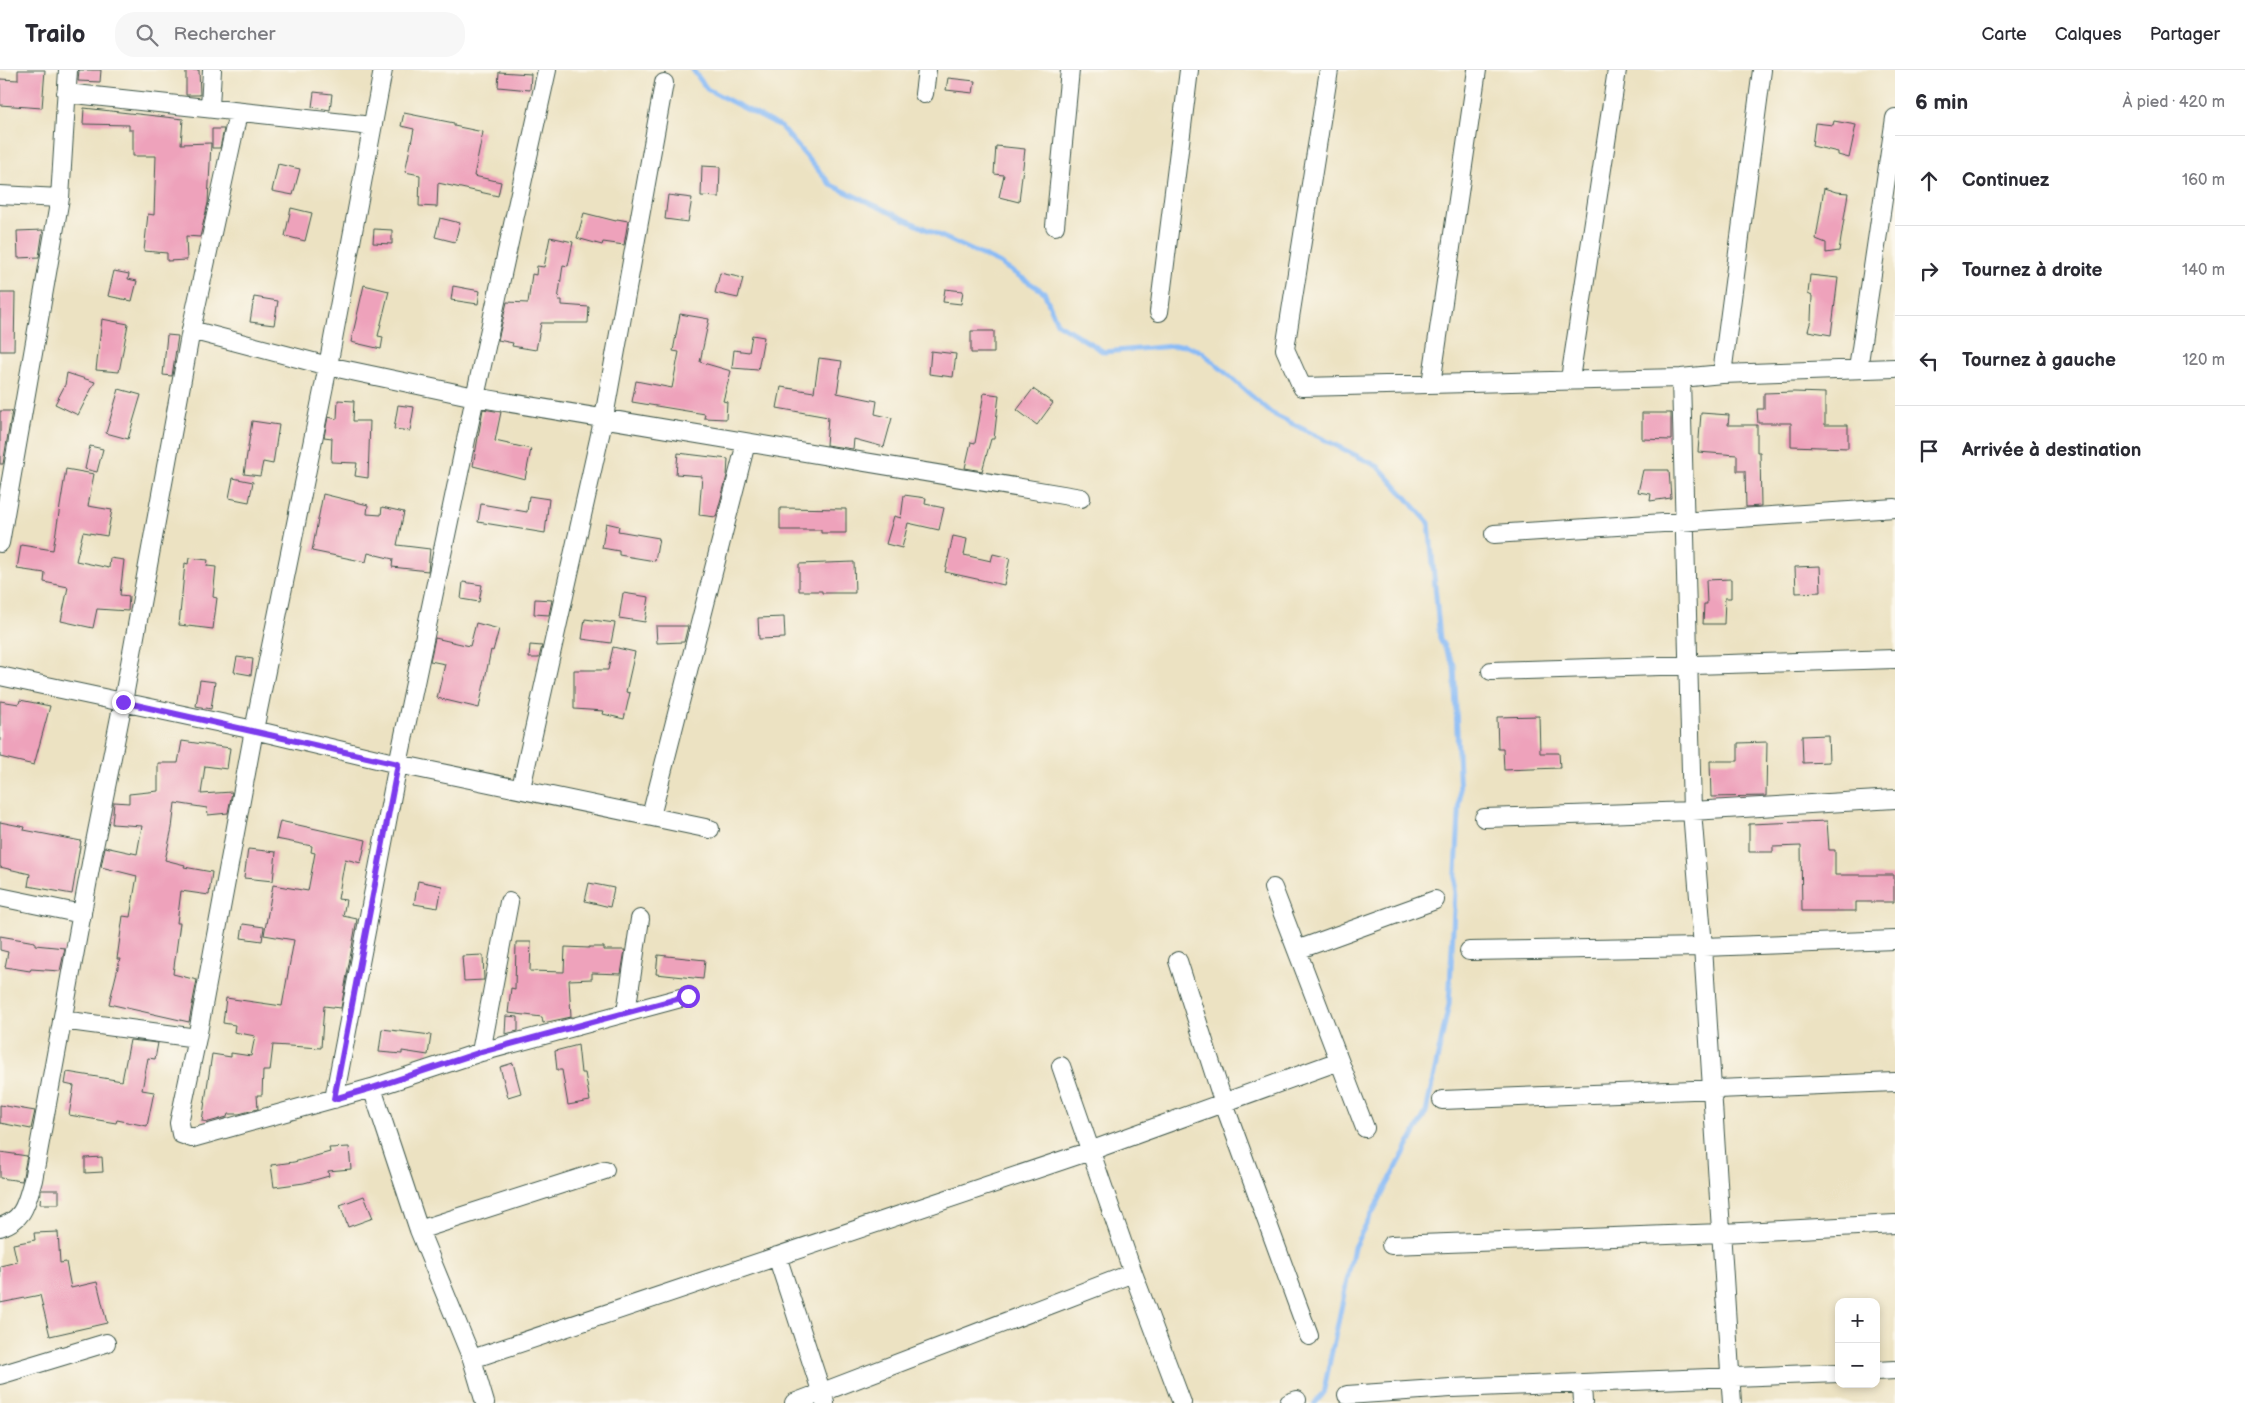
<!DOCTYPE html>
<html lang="fr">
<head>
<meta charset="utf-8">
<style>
	:root { --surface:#fff; --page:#f7f7f7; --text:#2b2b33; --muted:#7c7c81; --line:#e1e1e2 }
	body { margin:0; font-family:"Balsamiq Sans",sans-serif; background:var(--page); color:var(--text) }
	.controls { position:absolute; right:15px; bottom:15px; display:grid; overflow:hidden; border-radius:10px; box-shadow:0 2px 8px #0003 }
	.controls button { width:45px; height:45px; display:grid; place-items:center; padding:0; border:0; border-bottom:1px solid var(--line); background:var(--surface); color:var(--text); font:25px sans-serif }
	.stop { position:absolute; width:15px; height:15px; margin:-11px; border:4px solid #7c3aed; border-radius:50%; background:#fff }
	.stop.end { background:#7c3aed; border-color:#fff; box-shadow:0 1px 5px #0008 }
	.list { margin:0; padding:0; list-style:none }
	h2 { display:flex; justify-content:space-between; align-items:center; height:65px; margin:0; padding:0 20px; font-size:21px }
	h2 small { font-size:16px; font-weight:400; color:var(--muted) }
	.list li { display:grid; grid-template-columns:32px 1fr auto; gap:15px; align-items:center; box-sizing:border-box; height:90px; padding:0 20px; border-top:1px solid var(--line) }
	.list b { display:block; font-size:19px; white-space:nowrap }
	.list em { font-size:16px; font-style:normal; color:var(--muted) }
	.icon { flex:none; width:28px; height:28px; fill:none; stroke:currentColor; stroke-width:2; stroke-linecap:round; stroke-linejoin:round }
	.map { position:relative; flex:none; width:1895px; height:1333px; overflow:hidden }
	header { display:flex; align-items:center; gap:30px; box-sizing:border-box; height:70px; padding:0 25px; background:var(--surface); border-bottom:1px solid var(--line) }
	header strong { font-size:24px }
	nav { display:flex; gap:28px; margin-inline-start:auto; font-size:18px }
	.search { width:350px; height:45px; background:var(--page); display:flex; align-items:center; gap:12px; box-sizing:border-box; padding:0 18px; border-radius:20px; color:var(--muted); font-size:19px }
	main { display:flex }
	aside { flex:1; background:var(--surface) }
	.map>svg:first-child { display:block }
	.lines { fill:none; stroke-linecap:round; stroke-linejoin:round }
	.stream { stroke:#89bbf6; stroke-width:5 }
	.building { fill:#eea2bb }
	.minor-casing { stroke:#3e5649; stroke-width:20 }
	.minor { stroke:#fff; stroke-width:18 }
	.route { stroke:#7c3aed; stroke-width:6 }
</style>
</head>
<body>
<header>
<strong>Trailo</strong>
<div class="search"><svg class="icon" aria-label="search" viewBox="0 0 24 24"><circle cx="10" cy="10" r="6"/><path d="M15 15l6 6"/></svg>Rechercher</div>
<nav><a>Carte</a><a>Calques</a><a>Partager</a></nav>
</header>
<main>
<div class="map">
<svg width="1895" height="1333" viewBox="0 0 1895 1333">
	<rect width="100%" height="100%" fill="#fbf7ec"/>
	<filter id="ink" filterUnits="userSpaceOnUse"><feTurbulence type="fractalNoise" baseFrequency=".02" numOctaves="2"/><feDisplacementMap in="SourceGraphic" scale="10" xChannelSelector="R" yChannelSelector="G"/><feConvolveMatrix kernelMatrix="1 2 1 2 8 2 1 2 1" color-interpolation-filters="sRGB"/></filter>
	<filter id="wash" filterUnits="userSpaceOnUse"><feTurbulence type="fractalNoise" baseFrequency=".0096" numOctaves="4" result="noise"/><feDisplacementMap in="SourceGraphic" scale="20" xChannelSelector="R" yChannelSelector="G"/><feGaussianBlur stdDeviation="1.12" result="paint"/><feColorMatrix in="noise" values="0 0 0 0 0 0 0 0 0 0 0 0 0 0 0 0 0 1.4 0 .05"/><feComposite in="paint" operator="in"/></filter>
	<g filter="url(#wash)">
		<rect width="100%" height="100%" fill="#ece2c2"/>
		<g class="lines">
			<path class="stream" d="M693,0l14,19 74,38 50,58 168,78 45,29 13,31 47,29 81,-7 17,7 69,61 108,54 50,56 11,116 14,26 6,131 -11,208 -23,108 -72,135 -31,147 -8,9"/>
		</g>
		<g id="blocks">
			<path class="building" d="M18,0h27l-3,38 -42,-3v-26l18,1z
				M79,0h22l-1,12 -22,-1z
				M186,0h13l1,25h-14z
				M499,2l32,2 -1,16 -32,-3z
				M948,8l27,3 -2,12 -27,-3z
				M314,22l18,2 -2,16 -18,-3z
				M84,38l99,11 -2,25 30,-1 -3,60 -8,34 -14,-1 1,24 -20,1v-8l-23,-2 4,-37 6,1 2,-59h-23v-26h-4v-5l-46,-1z
				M404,43l50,10v3l29,6 -9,44 27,6 -3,14 -60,-13 -1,24 -18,-1 1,-31 -15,-3 9,-43 -13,-3z
				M1834,51l22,4 -7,33 -11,-3v-3l-26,-6 3,-23 18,2z
				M212,59h12l-4,19h-8z
				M996,76l29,3 -6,53 -20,-5 5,-22 -10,-1z
				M278,94l22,5 -7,26 -21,-4z
				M702,96l18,1 -1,30 -18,-1z
				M1824,118l12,4 12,1 -9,58 -13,2v-10l-10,-4z
				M668,125l24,3 -4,24 -23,-3z
				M291,138l21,5 -7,28 -20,-5z
				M584,143l32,8 1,-2 11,2 -4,24 -21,-3 -1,3 -25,-7z
				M440,148l20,5 -5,19 -20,-5z
				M374,159l18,1v14l-19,-1z
				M43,160l-4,27 -21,1 -1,-27z
				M550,167l23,5 -5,24 -5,-1 -5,35h4v5l27,2 -1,16h-47l-5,27 -24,-4 1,-3 -15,-3 9,-38 21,1 4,-29 4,1 1,-9 7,1z
				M114,201l15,3 -1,5 9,2 -5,20 -24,-5z
				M720,203l23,5 -5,20 -23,-5z
				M1810,205l28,3 -7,57 -23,-4 3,-11 1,-24 -4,-2z
				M364,215l25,6 -11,45 5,1 -2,12 -30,-7z
				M453,216l27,5 -2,13 -27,-4z
				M945,219l18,2 -2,13 -18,-2z
				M0,223h15l-1,58h-14z
				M254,227l24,4 -4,24 -24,-3z
				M680,244l29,5 -9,43 31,9 -8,30 4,1 -1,17 -22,-1 1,-4 -73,-12 4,-21 36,7 7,-36 -6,-1z
				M102,249l26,5 -9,48 -23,-2z
				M971,261h23v22h-23z
				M167,265l11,1 -6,40 -9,-1z
				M752,265l12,2 -6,33 -26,-2 2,-18 15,2z
				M931,281l25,3 -3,23 -24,-3z
				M819,288l23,3 -5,32 40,8 -2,13 17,4 -8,29 -30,-8 -1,10 -27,-4 2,-28 -51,-9 4,-21 33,5z
				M67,303l28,9 -17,33 -23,-11 10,-19z
				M119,319l22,6 -13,44 -22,-6z
				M1033,319l20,14 -16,22 -20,-15z
				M1794,322l31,1v32h23v23l-57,-2v-23h-33l-1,-14h7v-16z
				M984,323l15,2 -5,44h-3l-9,32 -17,-3 6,-26 4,1z
				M338,330l16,1 -1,20h17l-2,57 -13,-2 2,-13 -26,-1 1,-24 -8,-1 4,-20 9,2z
				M398,335l16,2 -4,24 -16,-2z
				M483,339l18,3 -6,29 36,8 -6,30 -52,-13z
				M0,341h12l-9,53h-3z
				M1642,343h29v27l-29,-1z
				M1701,343l28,2 -1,10h29v27h3l1,54 -15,1 -1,-36h-8v-16l-39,-3z
				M252,351l27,4 -6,39 -10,-2 -3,14 -16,-2z
				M90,376l13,3 -6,23 -12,-3z
				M678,383l50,6 -1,17 -11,41 -17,-2 3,-39 -26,-2z
				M66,399l28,5 -6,32 24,4 -5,26 -24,-4 -7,29 33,7 1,-10 14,2 -4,35 9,1 -1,15 -31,-2 -4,19 -32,-7 7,-34 -24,-5 1,-9 -28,-4 4,-24 32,5z
				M1643,400h26l2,28 -21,3 1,-7 -13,-2z
				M233,408l20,4 -4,20 -20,-4z
				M323,424l45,11 -1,9 14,1 1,-8 22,5 -7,33 33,4 -2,22 -36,-4 1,-8 -25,-6 -2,9 -54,-11z
				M904,425l22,3 -1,6 19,4 -5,22 -31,-7 -6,25 -16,-4 8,-28 7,2z
				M529,426l20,3 -4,34 -67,-11 3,-18 46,8z
				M780,438l66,1v24h-25v-3h-41z
				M606,453l13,3 -1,5 41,7 -4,23 -36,-6v-4l-17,-3z
				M953,466l14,3 -3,16 27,6 2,-7 17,4 -6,27 -59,-13z
				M189,488l19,2 -1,6 9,1 -3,30 4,1 -4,31 -34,-4 6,-62 3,1z
				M854,492l1,31h-33v-2h-23v-27z
				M1820,496l1,26 -25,1 -1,-26z
				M1731,509v19h-6l-1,26h-21l1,-20h3l-1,-24z
				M463,512l19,3 -3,17 -18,-3z
				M623,523l26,4 -4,25 -26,-4z
				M535,529l17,1 -3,15 -15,-1z
				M784,547l1,21 -26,1 -1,-21z
				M585,549l30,4 -4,20 -29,-4z
				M476,553l23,6 -6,22 -2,-1 -12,58 -42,-10 8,-34 -15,-3 5,-23 35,8z
				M656,556h32l-4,16 -27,1z
				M530,575l12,1 -3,12h-10z
				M613,577l22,5 -9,40 4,1 -6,26 -21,-5 1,-3 -30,-2v-39h34z
				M237,587l16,2 -2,16 -17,-3z
				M200,610l15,2 -4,27 -15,-3z
				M20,630l30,6 -16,59 -34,-8v-56l19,3z
				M1539,646l1,37h19l1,15 -56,2 -1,-21h-5l-1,-32z
				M1828,665l1,27 -26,1 -1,-27z
				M182,671l48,7 -3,21 -22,-3 -4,28 31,-2 -4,21 -20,2 -1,-7 -32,-5 -3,25 -7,32 20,5 -1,2 28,5 -3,23 -28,-4 -4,32h3l-7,51 24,6 -8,42 -80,-18 11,-45h-3l6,-43 7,1 7,-41 -36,-9 4,-20 32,7 5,-28 -30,-2 2,-22 15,1v-9l29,-3v-28h20z
				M1767,672l-1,54 -55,1 -1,-36h28v-18z
				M280,751l86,19 -5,23 -16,-4 -7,40 8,1 -3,16 14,3 -16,89 -17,-2 -3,42 -48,-3 -3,26h-7l-1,24h-5l1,14 -19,5h-11l-1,3 -18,5 -7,-1 10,-67 19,3v-4l20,3 4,-20 -21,-4 1,-7 -12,-2 3,-25 56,8 12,-66 -30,-5 9,-50 35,6 7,-38 -4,-1 1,-6 -36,-7z
				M1827,751l2,29h6v25h59v27h-38v9h-54l-1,-65 -28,1v5h-24v-28z
				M0,752l25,5 -1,3 57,11 -9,53 -44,-8 2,-12 -30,-7z
				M248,779l28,3 -3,29 -29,-3z
				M418,811l24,5 -4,22 -24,-4z
				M589,813l25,5 -4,19 -25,-6z
				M243,854l21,3 -2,14 -21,-3z
				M0,866l35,6v3l30,3 -5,23 -29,-2 -1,2 -25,-4 3,-15 -8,-2z
				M516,872h15l-1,29 34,1 1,-25 24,1v-1h15v3h21l-4,24 -29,-1v6l-23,1 2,37 -28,6 -1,-6 -34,-4 3,-25 4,1z
				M483,885l1,25 -20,1 -2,-25z
				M658,885l47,5 -2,19 -47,-5z
				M506,946l12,1v14l-13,3z
				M382,959l49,6 -3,20 -26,-4v3l-23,-2z
				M130,970l28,3 -3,16 -7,-1 -6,32 12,2 -7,34 -30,-6 -1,3 -47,-8 5,-29 -9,-2 2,-12 55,9z
				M578,975l3,28h4l5,28 -22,4 -6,-35h-5l-2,-19z
				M513,993l8,30 -13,4 -8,-30z
				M0,1035l35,6 -4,18 -31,-6z
				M349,1077l2,22 -23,2 1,5 -25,7 -30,4 -3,-22 23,-3 36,-10 -1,-4z
				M0,1082l27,4 -5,25 -22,-3z
				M102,1087l1,15 -18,1v-15z
				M41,1120h18v14h-19z
				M364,1126l9,22 -25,9 -8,-22z
				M58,1162l2,31 6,-1 5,26 26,-6 10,41 -57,13 -10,-41 -40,8v-37l17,-4 -4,-18 22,-4 -1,-7z"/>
		</g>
	</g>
	<g filter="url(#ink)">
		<use href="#blocks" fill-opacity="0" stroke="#3e5649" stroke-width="1"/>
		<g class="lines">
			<g class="minor-casing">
				<path id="minor" d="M383,0l-55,296 -74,364 -57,308 -18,85 2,11 11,4 180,-50 109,-36 207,-56
					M1329,0l-44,279 17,38 379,-9 41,-4 173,-6
					M66,23l306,33
					M924,24l3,-24
					M210,37l2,-37
					M0,125l60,3
					M1055,156l15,-156
					M1159,242l30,-242
					M191,260l137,36 147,31 606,101
					M1858,299l37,-251
					M1722,304l40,-304
					M1681,308l11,433 11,136 29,456
					M1570,309l47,-309
					M1431,314l46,-314
					M1494,464l401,-26
					M0,473l60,-345 8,-128
					M1491,601l404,-12
					M0,606l254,54 144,34 312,65
					M521,718l83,-371 60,-334
					M651,746l95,-373
					M1484,748l208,-7 203,-12
					M1273,818l92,240
					M0,827l82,17
					M1297,880l138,-50
					M1469,881l234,-4 192,-7
					M1178,891l46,143 85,232
					M626,942l14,-93
					M62,950l135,18
					M481,982l28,-150
					M1061,996l72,207 49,130
					M372,1018l47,142 53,129 13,44
					M334,1029l64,-335 77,-367 72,-327
					M1442,1030l453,-18
					M0,1157c25,-8 26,-24 33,-47l61,-333 29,-145 68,-372 47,-217
					M419,1160l186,-60
					M1391,1175l331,-12 173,-9
					M777,1186l48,147
					M472,1289l618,-208 249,-90
					M1876,1301l19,-1
					M0,1305l106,-32
					M1582,1313l1,20
					M1347,1325l104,-7 388,-15
					M794,1333l339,-130
					M1289,1333l8,-3"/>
			</g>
			<use href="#minor" class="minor"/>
		</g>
	</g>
	<g class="lines" filter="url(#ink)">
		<path class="route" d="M123,632l275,62 -64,335 38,-11 109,-36 207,-56"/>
	</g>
</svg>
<div class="controls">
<button>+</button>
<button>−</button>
</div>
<div class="stop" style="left:688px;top:926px"></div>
<div class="stop end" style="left:123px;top:632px"></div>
</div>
<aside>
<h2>6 min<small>À pied · 420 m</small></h2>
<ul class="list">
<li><svg class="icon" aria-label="ahead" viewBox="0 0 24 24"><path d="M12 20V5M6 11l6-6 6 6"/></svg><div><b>Continuez</b></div><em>160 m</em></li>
<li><svg class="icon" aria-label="right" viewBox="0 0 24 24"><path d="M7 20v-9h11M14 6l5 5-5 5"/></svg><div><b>Tournez à droite</b></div><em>140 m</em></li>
<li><svg class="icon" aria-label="left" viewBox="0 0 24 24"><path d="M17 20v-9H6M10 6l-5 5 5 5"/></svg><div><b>Tournez à gauche</b></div><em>120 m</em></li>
<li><svg class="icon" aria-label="arrive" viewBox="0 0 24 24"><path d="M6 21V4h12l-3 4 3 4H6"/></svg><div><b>Arrivée à destination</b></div></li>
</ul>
</aside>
</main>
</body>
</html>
